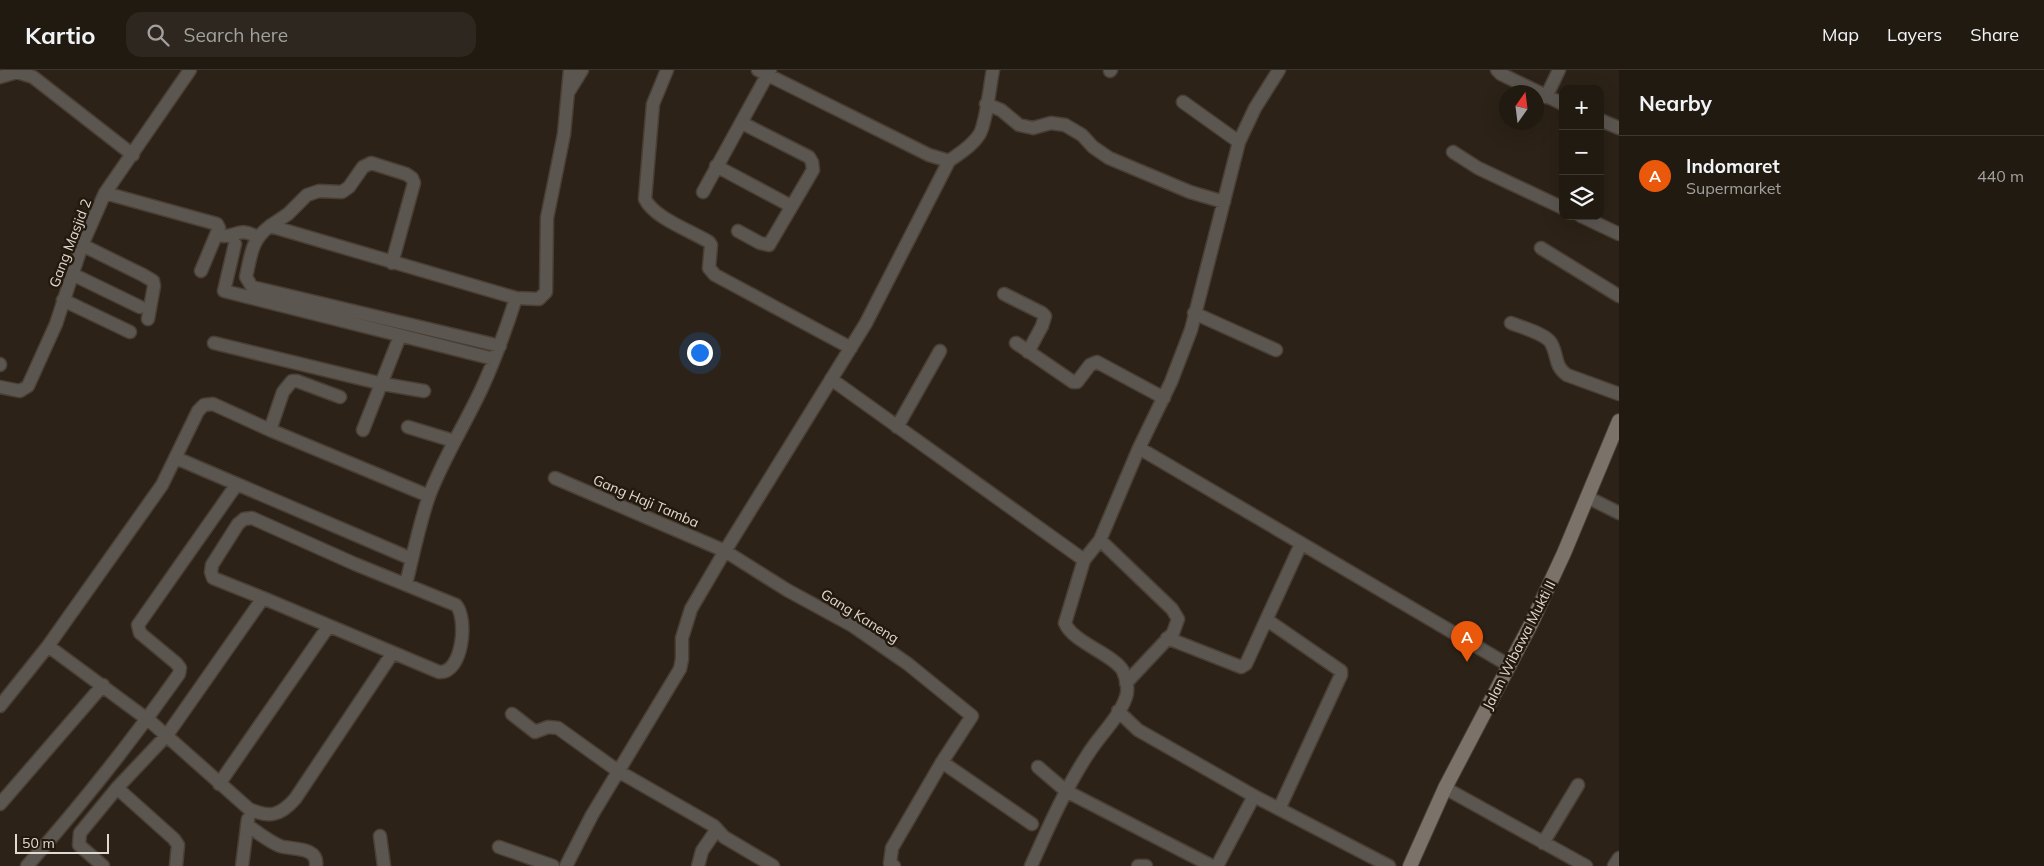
<!DOCTYPE html>
<html lang="en">
<head>
<meta charset="utf-8">
<style>
	:root { --surface:#211a11; --page:#2d271f; --text:#f1f3f6; --muted:#a2a19f; --line:#3e3831; --accent:#ea580c }
	body { margin:0; font-family:Mulish,sans-serif; background:var(--page); color:var(--text) }
	.controls { position:absolute; right:15px; top:15px; display:grid; overflow:hidden; border-radius:10px; box-shadow:0 5px 20px #0002 }
	.controls button { width:45px; height:45px; display:grid; place-items:center; padding:0; border:0; border-bottom:1px solid var(--line); background:var(--surface); color:var(--text); font:25px sans-serif }
	.compass { position:absolute; left:1499px; top:15px; width:45px; height:45px; border-radius:50%; background:var(--surface); box-shadow:0 5px 20px #0002; rotate:14deg }
	.scale { position:absolute; left:15px; bottom:12px; width:94px; box-sizing:border-box; padding-left:5px; border:2px solid #e1dad3; border-top:0; font-size:14px; line-height:18px; white-space:nowrap; color:#e1dad3; -webkit-text-stroke:4px #23190d; paint-order:stroke }
	.you { position:absolute; left:699px; top:282px; width:18px; height:18px; margin:-12px; border:4px solid #fff; border-radius:50%; background:#1a73e8; box-shadow:0 0 0 8px #1a73e833 }
	.badge { display:grid; place-items:center; width:32px; height:32px; border-radius:50%; background:var(--accent); color:#fff; font-size:16px; font-weight:700 }
	.pin { position:absolute; translate:-50% -41px; filter:drop-shadow(0 1px 2px #0008) }
	.pin::after { content:''; position:absolute; top:26px; width:18px; height:15px; background:inherit; clip-path:polygon(0 0,100% 0,50% 100%) }
	.list { margin:0; padding:0; list-style:none }
	h2 { display:flex; justify-content:space-between; align-items:center; height:65px; margin:0; padding:0 20px; font-size:21px }
	h2 small { font-size:16px; font-weight:400; color:var(--muted) }
	.list li { display:grid; grid-template-columns:32px 1fr auto; gap:15px; align-items:center; box-sizing:border-box; height:80px; padding:0 20px; border-top:1px solid var(--line) }
	.list b { display:block; font-size:19px; white-space:nowrap }
	.list p { margin:0; font-size:16px; white-space:nowrap; color:var(--muted) }
	.list em { font-size:16px; font-style:normal; color:var(--muted) }
	.icon { flex:none; width:28px; height:28px; fill:none; stroke:currentColor; stroke-width:2; stroke-linecap:round; stroke-linejoin:round }
	.map { position:relative; flex:none; width:1619px; height:796px; overflow:hidden }
	header { display:flex; align-items:center; gap:30px; box-sizing:border-box; height:70px; padding:0 25px; background:var(--surface); border-bottom:1px solid var(--line) }
	header strong { font-size:24px }
	nav { display:flex; gap:28px; margin-inline-start:auto; font-size:18px }
	.search { width:350px; height:45px; background:var(--page); display:flex; align-items:center; gap:12px; box-sizing:border-box; padding:0 18px; border-radius:15px; color:var(--muted); font-size:19px }
	main { display:flex }
	aside { flex:1; background:var(--surface) }
	.map>svg:first-child { display:block }
	.lines { fill:none; stroke-linecap:round; stroke-linejoin:round }
	.minor-casing { stroke:#493f35; stroke-width:15 }
	.secondary-casing { stroke:#493f35; stroke-width:16 }
	.minor { stroke:#5c5651; stroke-width:12 }
	.secondary { stroke:#7b7269; stroke-width:14 }
	.labels { text-anchor:middle; dominant-baseline:central; stroke-width:5; stroke-linejoin:round; paint-order:stroke }
	.street-label { font-size:14px; fill:#e1dad3; stroke:#23190d }
</style>
</head>
<body>
<header>
<strong>Kartio</strong>
<div class="search"><svg class="icon" aria-label="search" viewBox="0 0 24 24"><circle cx="10" cy="10" r="6"/><path d="M15 15l6 6"/></svg>Search here</div>
<nav><a>Map</a><a>Layers</a><a>Share</a></nav>
</header>
<main>
<div class="map">
<svg width="1619" height="796" viewBox="0 0 1619 796">
	<rect width="100%" height="100%" fill="#2c2217"/>
	<g class="lines">
		<g class="minor-casing">
			<path id="minor" d="M667,0l-14,34 -8,95c9,19 46,32 64,43l2,3 -2,23 6,7 136,73
				M758,0l171,85 20,6c11,-8 23,-15 30,-26 7,-10 11,-51 14,-65
				M1497,0l4,4 62,30
				M1110,1l1,-1
				M0,7l17,-5 16,5 100,78
				M569,21l13,-21
				M1546,27l13,-27
				M1183,32l56,40
				M986,34l15,6 18,15 14,3 18,-5 14,2 17,10 11,12 16,11 81,34 34,10
				M1600,50l19,8
				M1453,82l25,16 85,40
				M716,96l75,40
				M703,122l67,-122
				M105,123l112,31 2,4 -18,43
				M1581,146l38,18
				M270,156l18,-12 19,-19 12,-4 23,1 7,-5 14,-20 8,-4 35,11 6,4 2,5 -22,80
				M738,161l22,12 9,2 44,-75 -1,-8 -3,-5 -67,-34
				M218,165c18,5 19,-10 39,2
				M235,174l-11,47 270,68
				M82,175l61,30 10,6 1,5 -6,33
				M1541,178l78,48
				M72,204l68,33
				M1004,224l38,19 3,3 -3,10 -14,26
				M63,230l67,32
				M1194,243l82,37
				M1511,253c10,4 35,11 40,20 7,12 3,23 16,32l52,19
				M214,273l169,41 41,7
				M1016,273l57,39h4l13,-17 7,-3 67,36
				M500,276l-248,-59 -6,-10c5,-22 5,-37 24,-51l246,72 23,1 7,-7 1,-74 17,-84 6,-64
				M0,295v-1
				M831,309l253,181 16,-20 39,-92 32,-66 20,-52 48,-188 16,-34 24,-38
				M0,317l20,4 8,-5 28,-62 26,-79 23,-52 85,-123
				M408,357l46,14
				M897,357l43,-76
				M270,360l13,-38 9,-11h5l43,16
				M363,360l37,-94
				M1139,378l371,218
				M176,388l236,101
				M555,408l170,73 62,39 66,36 55,38 64,52 -30,46 -50,86 -2,15 4,3
				M1587,427l32,16
				M1100,470l72,69 6,10 -5,14 -47,50
				M406,514c7,-29 13,-59 23,-88 14,-37 35,-70 52,-106 14,-30 25,-61 35,-92
				M1267,550l74,51v4l-62,134
				M1167,568l74,29 5,-3 55,-120
				M48,576l103,76 98,87c20,9 31,7 46,-10l97,-145
				M0,636l48,-60 114,-161 36,-74 6,-6 9,-1 57,26 159,66
				M1118,641l20,19 116,66 135,70
				M512,644l23,18 13,-5 10,1 60,43 96,55 10,11 49,29
				M942,692l90,62
				M1038,697l28,24 146,75
				M219,714l109,-157
				M117,718l57,51 4,6 -2,21
				M1445,718l141,78
				M0,734l103,-119
				M247,755c10,7 21,16 33,21 12,4 39,0 36,20
				M380,766l4,30
				M1543,773l35,-58
				M499,777l54,19
				M27,796c54,-61 105,-125 152,-192l1,-6 -4,-5 -36,-30 -2,-8 99,-141
				M103,796l-24,-21 1,-12 37,-45 50,-53 96,-137 -50,-20 -2,-6 1,-7 26,-41 6,-5 8,-1 103,46 101,41c12,13 7,69 -17,67l-176,-74
				M242,796l6,-47
				M566,796l26,-51 88,-146 2,-10v-21l9,-29 34,-58 141,-228 83,-162
				M698,796l4,-15 15,-22
				M1031,796c17,-38 34,-77 57,-112 11,-18 31,-36 38,-57 3,-7 0,-19 -3,-26 -8,-16 -51,-29 -58,-48l19,-63
				M1138,796h8
				M1217,796l37,-70
				M1614,796l5,-8"/>
		</g>
		<g class="secondary-casing">
			<path id="secondary" d="M1410,796l35,-78 86,-164 33,-71 55,-132"/>
		</g>
		<use href="#minor" class="minor"/>
		<use href="#secondary" class="secondary"/>
	</g>
	<g class="labels">
		<g class="street-label">
			<text transform="translate(70 173) rotate(-69)">Gang Masjid 2</text>
			<text transform="translate(646 431) rotate(23)">Gang Haji Tamba</text>
			<text transform="translate(860 546) rotate(32)">Gang Kaneng</text>
			<text transform="translate(1519 575) rotate(-63)">Jalan Wibawa Mukti II</text>
		</g>
	</g>
</svg>
<div class="controls">
<button>+</button>
<button>−</button>
<button><svg class="icon" aria-label="layers" viewBox="0 0 24 24"><path d="M12 4l9 5-9 5-9-5zM3 14l9 5 9-5"/></svg></button>
</div>
<svg class="compass" viewBox="-18 -18 36 36"><path d="M0-13l5 13h-10z" fill="#e53935"/><path d="M0 13l5-13h-10z" fill="#a2a19f"/></svg>
<div class="scale">50 m</div>
<div class="you"></div>
<div class="pin badge" style="left:1467px;top:592px">A</div>
</div>
<aside>
<h2>Nearby<small></small></h2>
<ul class="list">
<li><span class="badge">A</span><div><b>Indomaret</b><p>Supermarket</p></div><em>440 m</em></li>
</ul>
</aside>
</main>
</body>
</html>
